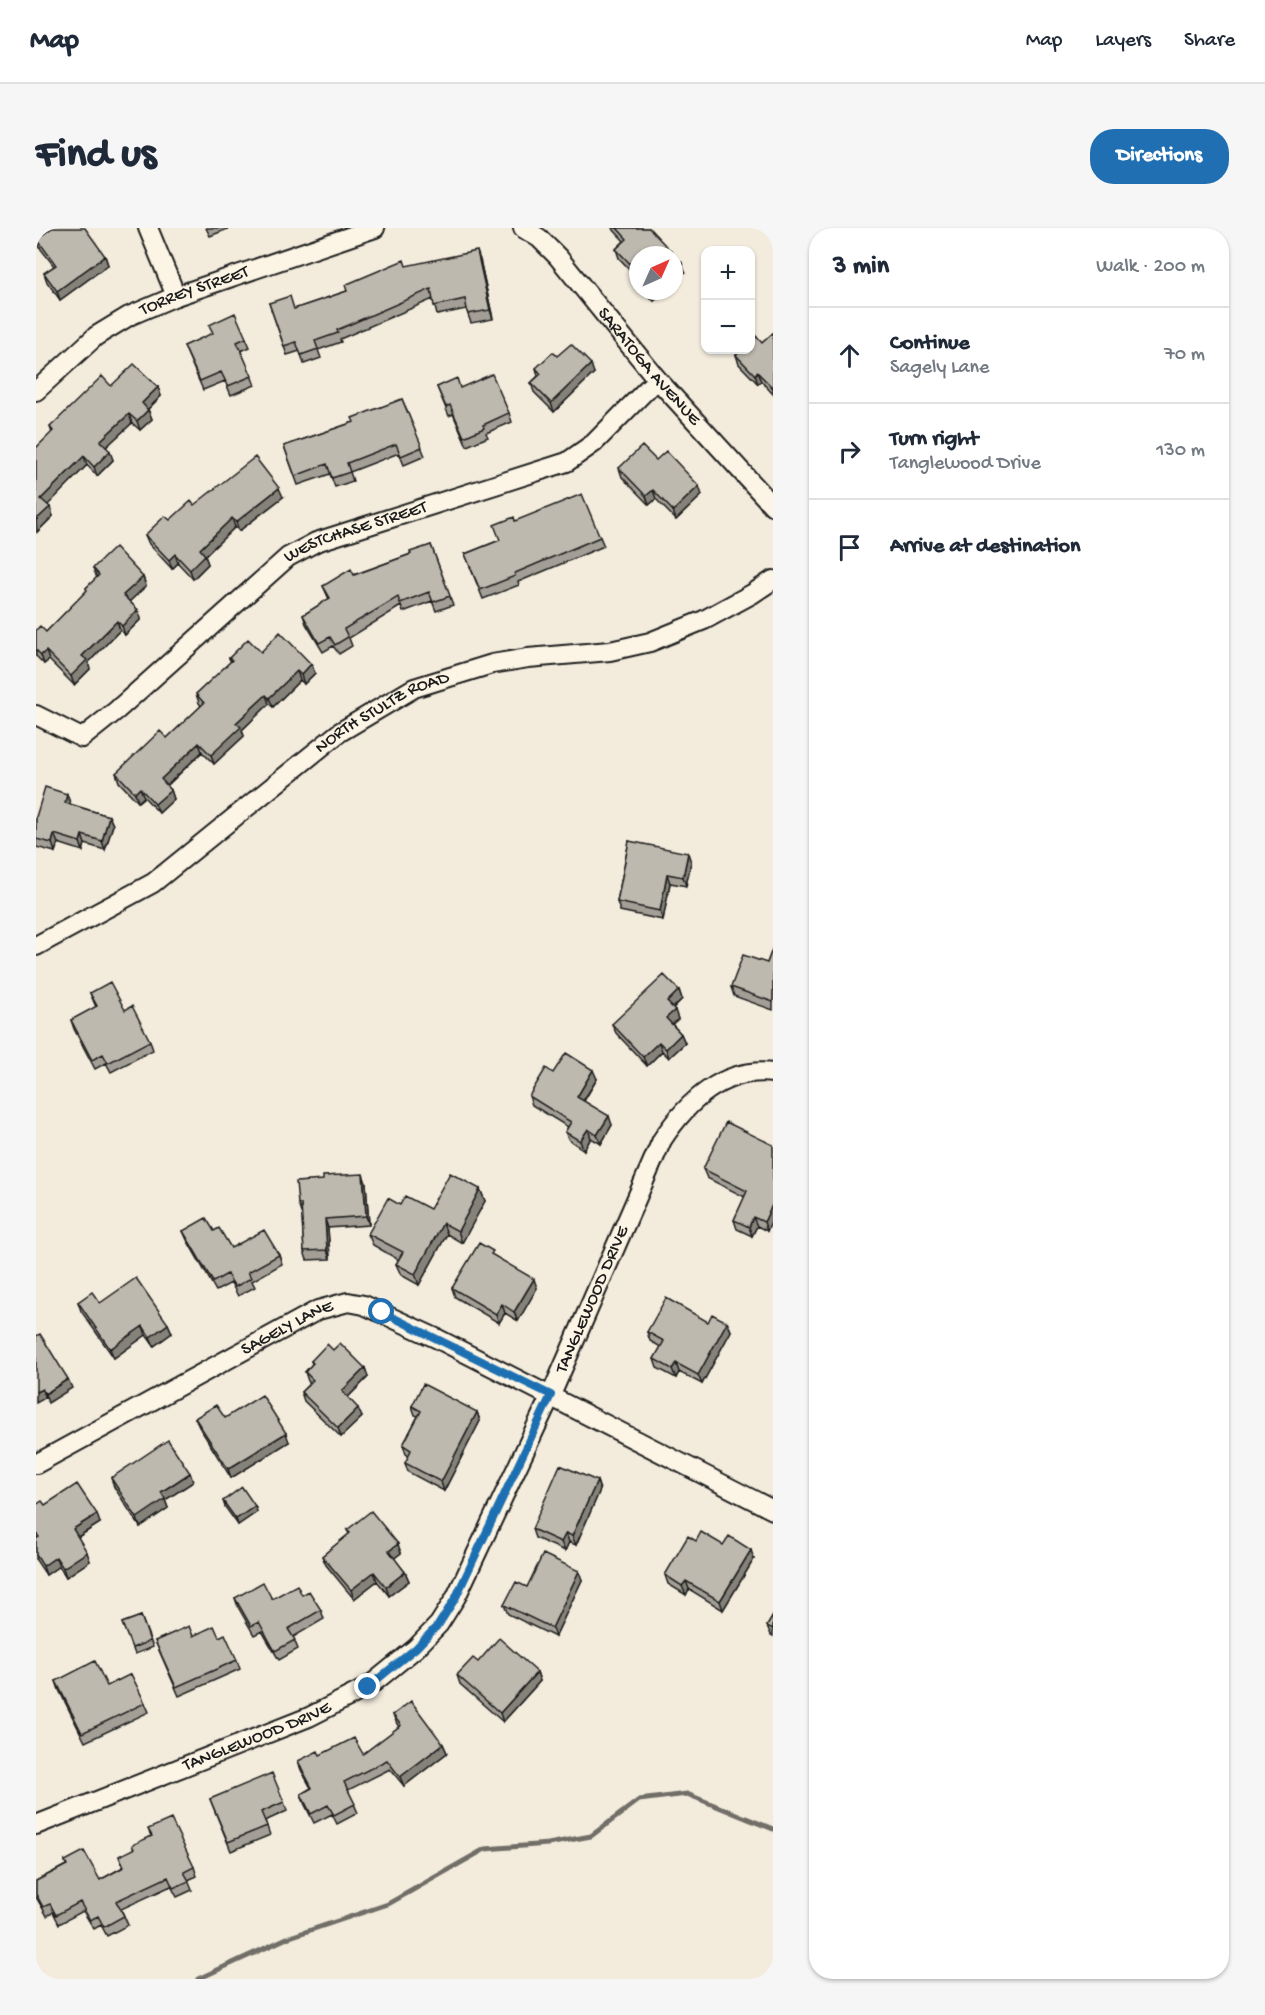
<!DOCTYPE html>
<html lang="en">
<head>
<meta charset="utf-8">
<style>
	:root { --surface:#fff; --page:#f6f6f7; --text:#1f2937; --muted:#747a83; --line:#e0e1e3; --accent:#1f6fb2 }
	body { margin:0; font-family:"Gochi Hand",sans-serif; background:var(--page); color:var(--text) }
	.controls { position:absolute; right:18px; top:18px; display:grid; overflow:hidden; border-radius:12px; box-shadow:0 2px 4px #0004 }
	.controls button { width:54px; height:54px; display:grid; place-items:center; padding:0; border:0; border-bottom:2px solid var(--line); background:var(--surface); color:var(--text); font:30px sans-serif }
	.compass { position:absolute; left:593px; top:18px; width:54px; height:54px; border-radius:50%; background:var(--surface); box-shadow:0 2px 4px #0004; rotate:45deg }
	.stop { position:absolute; width:18px; height:18px; margin:-14px; border:4px solid #1f6fb2; border-radius:50%; background:#fff }
	.stop.end { background:#1f6fb2; border-color:#fff; box-shadow:0 2px 6px #0008 }
	.list { margin:0; padding:0; list-style:none }
	h2 { display:flex; justify-content:space-between; align-items:center; height:78px; margin:0; padding:0 24px; font-size:26px }
	h2 small { font-size:20px; font-weight:400; color:var(--muted) }
	.list li { display:grid; grid-template-columns:39px 1fr auto; gap:18px; align-items:center; box-sizing:border-box; height:96px; padding:0 24px; border-top:2px solid var(--line) }
	.list b { display:block; font-size:22px; white-space:nowrap }
	.list p { margin:0; font-size:20px; white-space:nowrap; color:var(--muted) }
	.list em { font-size:20px; font-style:normal; color:var(--muted) }
	.icon { flex:none; width:33px; height:33px; fill:none; stroke:currentColor; stroke-width:2; stroke-linecap:round; stroke-linejoin:round }
	.map { position:relative; flex:none; width:737px; height:1751px; overflow:hidden; border-radius:24px }
	header { display:flex; align-items:center; gap:36px; box-sizing:border-box; height:84px; padding:0 30px; background:var(--surface); border-bottom:2px solid var(--line) }
	header strong { font-size:28px }
	nav { display:flex; gap:33px; margin-inline-start:auto; font-size:21px }
	.intro { display:flex; align-items:center; justify-content:space-between; box-sizing:border-box; height:144px; padding:0 36px }
	h1 { margin:0; font-size:42px }
	.button { padding:15px 27px; border-radius:24px; background:var(--accent); color:#fff; font-size:21px; font-weight:700 }
	main { display:flex; gap:36px; padding:0 36px }
	aside { flex:1; background:var(--surface); border-radius:24px; box-shadow:0 2px 4px #0004 }
	.map>svg:first-child { display:block }
	.lines { fill:none; stroke-linecap:round; stroke-linejoin:round }
	.stream { stroke:#716e68; stroke-width:5 }
	.minor-casing { stroke:#1c1c1c; stroke-width:22 }
	.minor { stroke:#fcf5e5; stroke-width:18 }
	.wall { fill:#a39f96; stroke:#1c1c1c; stroke-width:1.5 }
	.shaded-wall { fill:#85827a; stroke:#1c1c1c; stroke-width:1.5 }
	.building { fill:#beb9ae; stroke:#1c1c1c; stroke-width:1.5 }
	.route { stroke:#1f6fb2; stroke-width:8 }
	.labels { text-anchor:middle; dominant-baseline:central; stroke-width:5; stroke-linejoin:round; paint-order:stroke }
	.street-label { font-size:18px; fill:#1c1c1c; stroke:#fcf5e5 }
</style>
</head>
<body>
<header>
<strong>Map</strong>
<nav><a>Map</a><a>Layers</a><a>Share</a></nav>
</header>
<div class="intro"><h1>Find us</h1><a class="button">Directions</a></div>
<main>
<div class="map">
<svg width="737" height="1751" viewBox="0 0 737 1751">
	<rect width="100%" height="100%" fill="#f3ecdd"/>
	<filter id="ink" filterUnits="userSpaceOnUse"><feTurbulence type="fractalNoise" baseFrequency=".0167" numOctaves="2"/><feDisplacementMap in="SourceGraphic" scale="12" xChannelSelector="R" yChannelSelector="G"/><feConvolveMatrix kernelMatrix="1 2 1 2 8 2 1 2 1" color-interpolation-filters="sRGB"/></filter>
	<g filter="url(#ink)">
		<g class="lines">
			<path class="stream" d="M162,1751l89,-41 101,-34 97,-55 63,-5 43,-8 48,-36 48,-6 86,35"/>
			<g class="minor-casing">
				<g id="minor">
					<path d="M112,0l28,68"/>
					<path id="s1" d="M487,0l16,10 19,19 99,122 116,127"/>
					<path id="s2" d="M0,163l60,-55 33,-20 47,-20 199,-68"/>
					<path id="s3" d="M0,487l46,23 35,-28 171,-153 28,-15 251,-80 27,-19 63,-64"/>
					<path id="s4" d="M0,718l117,-63 187,-151 74,-44 78,-24 36,-6 82,-7 40,-9 54,-22 48,-26 21,-14"/>
					<path id="s5" d="M0,1236l282,-154 30,-8 16,3 74,34 335,171"/>
					<path id="s6" d="M0,1597l273,-108 59,-30 48,-39 23,-24 17,-27 95,-202 111,-255c25,-38 62,-73 111,-67"/>
				</g>
			</g>
			<use href="#minor" class="minor"/>
		</g>
		<path class="wall" d="M170,0h21l1,1 -18,7z
			M576,0h37l36,44 -47,-17v23l-19,-20 -3,-9 8,-8z
			M1,11l68,17 3,9 -48,35 -13,-18 -3,-9 10,-7 -14,-18z
			M444,32l13,59 -22,4 -5,-14 -29,6 -4,-16 -93,40 1,3 -23,8 3,8 -17,6 -4,-13 -13,4 -18,-52 25,6 53,-18 59,-25z
			M608,63h21l-11,10z
			M737,105v61l-12,-13 -3,3 -19,-20 -3,-9 26,-12z
			M210,110l4,9 -9,4 14,34 -24,10 -6,-14 -22,9 -19,-44z
			M521,128l37,17 -40,39 -20,-20 -3,-9 7,-7 -2,-8z
			M75,158l47,1 3,9 -13,13 4,10 -12,11 -8,-7 -26,24 7,13 -16,16 -10,-11 -40,40 6,11 -16,16 -1,-84 16,-15 -2,-6z
			M401,159l23,1 49,25 3,9 -26,11 2,4 -21,9 -14,-32 -4,2z
			M366,171l23,57 -21,9 -5,-12 -49,19 3,9 -18,6 -5,-13 -32,11 -14,-39 70,-24z
			M620,232l46,35 -26,25 -20,-21 -7,6 -27,-28 -3,-9z
			M247,269l-44,34 -4,-4 -30,29 3,8 -15,15 -15,-16 -6,6 -23,-25 -4,-9 49,-30z
			M479,293l85,16 4,9 -86,36 1,3 -36,14 -18,-45 35,-14z
			M395,317l22,60 -17,6 -4,-10 -29,11 -2,-6 -52,32 3,8 -13,8 -6,-8 -10,6 -17,-28 -3,-9 26,-16 -6,-13 88,-32z
			M57,340l50,9 3,9 -17,15 9,9 3,9 -16,16 -5,-5 -32,33 2,6 -16,16 -25,-25 -5,4 -8,-8v-26l10,2 41,-41 -1,-3 11,-10z
			M225,424l50,12 4,9 -11,11 -4,-4 -27,27 -4,-3 -27,26 2,6 -30,28 -12,-12 -35,34 4,4 3,9 -15,14 -15,-16 -6,5 -19,-20 -3,-9 51,-35 34,-32 -2,-3 -3,-9 35,-32 -2,-4z
			M31,566l3,10 39,12 4,9 -8,25 -20,-6 -2,7 -25,-8 -3,9 -19,-5v-30z
			M593,613l62,21 -5,24 -16,-3 -7,37 -43,-9 -3,-9z
			M737,719v63l-39,-14 -3,-9 36,-24z
			M643,762l3,9 -9,9 5,11 -6,5 9,10 4,9 -16,15 -7,-7 -15,15 -31,-33 -4,-9z
			M54,765l35,17 25,31 3,9 -42,22 -5,-9 -11,6 -21,-40 -3,-9 25,-13z
			M517,845l44,6 -13,22 28,24 -11,19 -10,-6 -7,12 -15,-10 -4,-8 3,-5 -36,-22 -3,-9z
			M737,917l-6,86 -10,-5 -5,10 -15,-7 -3,-9 11,-23 -38,-19 -4,-9z
			M330,955l3,42 -41,3 2,31 -23,1 -3,-9 -2,-38h-1l-3,-9z
			M444,961l5,12 -23,42 -15,-9 -28,51 -18,-10 -5,-11 3,-4 -26,-15 -5,-11 32,-29 30,4z
			M147,1003h31l17,17 48,7 3,9 -30,17 3,6 -17,9 -7,-13 -15,8 -29,-51z
			M458,1028l43,32 -19,33 -13,-8 -6,10 -44,-26 -3,-9z
			M42,1074l22,1 68,21 4,9 -18,13 -8,-11 -32,23 -33,-47z
			M672,1094h19l4,9 -29,53 -23,-12 -3,6 -19,-10 -3,-9 7,-12 -11,-6 -3,-9z
			M297,1122l32,18 3,9 -20,20 14,20 -21,20 -37,-36 -3,-9 9,-9 -2,-2 -3,-9 7,-8 -1,-3z
			M376,1178l65,6 3,9 -36,70 -36,-19 -3,-9 4,-7 -3,-2 -3,-9 15,-29 -3,-1z
			M159,1190h30l64,24 -58,36 -32,-51z
			M154,1245l3,9 -28,18 3,8 -28,19 -26,-40 -3,-9z
			M561,1253l3,9 -24,55 -7,-3 -4,9 -30,-13 -3,-9z
			M187,1273l32,5 2,6 -19,13 -13,-18z
			M0,1277h9l55,18 -22,14 12,24 -24,16 -7,-11 -13,9 -10,-15v-21l1,-1 -1,-1z
			M311,1302l54,23 -7,5 11,14 4,9 -20,15 -12,-15 -23,18 -28,-34 -4,-9 27,-22z
			M660,1313l27,4 31,14 -31,51 -34,-21 -3,6 -18,-11 -3,-9z
			M546,1352l-27,57 -47,-23 -4,-9 23,-18z
			M266,1367l19,15 3,9 -31,18 5,12 -19,11 -17,-29 -8,4 -16,-28 -3,-9 37,1z
			M105,1388l12,31 -18,7 -13,-31z
			M737,1388v20l-2,-1 -4,-9z
			M157,1408l26,1 18,23 3,9 -61,27 -24,-55z
			M442,1434l59,10 3,9 -37,41 -43,-38 -3,-9z
			M20,1453l51,5 38,17 4,9 -64,30 -26,-52z
			M357,1487l50,29 4,9 -43,33 -14,-17 -42,21 10,23 -21,11 -5,-10 -18,9 -10,-20 -3,-9 10,-6 -10,-18 -3,-9 22,-6 43,-1 36,-27 -2,-3z
			M174,1571l74,3 3,9 -22,10 5,14 -39,16z
			M112,1601l46,38 3,9 -9,4 4,10 -15,7 -6,-11 -50,23 7,16 -21,11 -6,-11 -7,4 -11,-18 -24,13 -6,-12 -6,4 -11,-19v-16l30,-16 -1,-4 35,19 23,-13 -4,-11 14,-7 18,-13z"/>
		<path class="shaded-wall" d="M441,23l3,9 13,59 -3,-9z
			M69,28l3,9 -48,35 -3,-9z
			M646,35l3,9 -11,11v-12z
			M616,63h13l-11,10 -3,-9z
			M555,136l3,9 -40,39 -3,-9z
			M721,144l4,9 -3,3 -3,-9z
			M122,159l3,9 -16,16 -3,-9z
			M112,182l4,9 -12,11 -3,-9z
			M93,186l3,9 -29,27 -3,-9z
			M74,223l3,9 -16,16 -3,-9z
			M48,228l3,9 -42,43 -4,-9z
			M663,258l3,9 -26,25 -3,-9z
			M243,260l4,9 -44,34 -3,-9z
			M617,262l3,9 -7,6 -3,-9z
			M14,279l3,9 -16,16 -1,-12z
			M196,290l3,9 -30,29 3,8 -15,15 -3,-9 10,-21z
			M139,326l3,9 -6,6 -3,-9z
			M107,349l3,9 -19,18 -4,-9z
			M102,382l3,9 -16,16 -3,-9z
			M81,393l3,9 -32,33 2,6 -16,16 -3,-9 11,-20z
			M10,423l3,9 -5,4 -3,-9z
			M275,436l4,9 -11,11 -3,-9z
			M261,443l3,9 -27,27 -4,-9z
			M230,467l3,9 -27,26 2,6 -30,28 -3,-9 25,-32z
			M163,515l3,9 -38,36 -3,-9z
			M104,560l4,9 -6,5 -3,-9z
			M135,562l3,9 -15,14 -4,-9z
			M31,566l3,9 -2,9 -3,-9z
			M73,588l4,9 -8,25 -3,-9z
			M18,606l4,9 -3,9 -3,-9z
			M46,607l3,9 -2,7 -3,-9z
			M652,625l3,9 -5,24 -3,-9z
			M631,646l3,9 -7,37 -3,-9z
			M643,762l3,9 -12,12 -3,-9z
			M639,782l3,9 -9,8 -3,-9z
			M645,806l4,9 -16,15 -3,-9z
			M623,814l3,9 -15,15 -4,-9z
			M557,842l4,9 -17,27 -3,-9z
			M573,888l3,9 -11,19 -4,-9z
			M552,901l3,9 -7,12 -4,-9z
			M327,946l3,9 3,42 -3,-9z
			M444,961l5,12 -23,42 -4,-12z
			M737,975v16l-6,12 -3,-9z
			M717,989l4,9 -5,10 -3,-9z
			M289,991l3,9 2,31 -3,-9z
			M407,995l4,11 -28,51 -4,-11z
			M498,1051l3,9 -19,33 -4,-9z
			M466,1076l3,9 -6,10 -3,-9z
			M691,1094l4,9 -29,53 -4,-9z
			M132,1096l4,9 -18,13 -4,-9z
			M107,1098l3,9 -32,23 -4,-9z
			M640,1135l3,9 -3,6 -4,-9z
			M329,1140l3,9 -23,23 -3,-9z
			M32,1151l4,9 -24,15 -3,-9z
			M6,1161l3,9 -9,5v-11z
			M322,1180l4,9 -21,20 -3,-9z
			M441,1184l3,9 -36,70 -3,-9z
			M250,1205l3,9 -58,36 -3,-9z
			M154,1245l3,9 -28,18 3,8 -28,19 -3,-9 24,-26z
			M561,1253l3,9 -24,55 -4,-9z
			M219,1278l2,6 -19,13 -2,-6z
			M61,1286l3,9 -24,15 -3,-9z
			M530,1305l3,9 -4,9 -4,-9z
			M362,1316l3,9 -9,7 -3,-9z
			M715,1322l3,9 -31,51 -3,-9z
			M51,1324l3,9 -24,16 -3,-9z
			M20,1329l3,9 -13,9 -3,-9z
			M543,1343l3,9 -27,57 -3,-9z
			M338,1344l3,9 -23,18 -3,-9z
			M369,1344l4,9 -20,15 -3,-9z
			M650,1353l3,8 -3,6 -4,-9z
			M501,1444l3,9 -37,41 -3,-9z
			M407,1516l4,9 -43,33 -4,-9z"/>
		<path class="building" d="M16,0h33l20,28 -48,35 -13,-18 12,-8 -19,-26z
			M581,0h32l33,35 -8,8v-16h-36v17l-22,-23 11,-10z
			M441,23l13,59 -22,4 -3,-15 -31,7 -3,-17 -94,41 1,3 -23,8 3,8 -17,6 -5,-13 -12,4 -15,-43 21,-7 4,13 53,-18 -2,-6 59,-25 2,6z
			M199,85l11,25 -9,4 15,34 -24,10 -7,-14 -21,9 -16,-35 29,-13 -4,-8z
			M737,105v55l-16,-16 -2,3 -19,-20 6,-5h8v-9l6,-5 6,7z
			M535,116l20,20 -40,39 -20,-20 10,-9 -5,-6 17,-16 4,4z
			M98,136l24,23 -16,16 6,7 -11,11 -8,-7 -29,27 10,10 -16,16 -10,-11 -43,43 9,8 -14,13v-72l17,-17 -3,-4 52,-51 9,10z
			M456,146l17,39 -26,12 1,3 -20,9 -14,-32 -4,2 -9,-20 20,-9 3,10z
			M366,171l20,48 -21,9 -5,-12 -49,19 3,9 -18,6 -5,-14 -32,12 -11,-30 70,-24 -2,-4z
			M606,218l14,14 10,-9 33,35 -26,25 -20,-21 -7,6 -27,-28z
			M219,229l24,31 -43,34 -4,-4 -32,31 5,6 -15,15 -15,-16 -6,6 -24,-25 20,-19 5,4 21,-19 3,4z
			M546,266l18,43 -85,36v3l-35,14 -15,-36 35,-14 -6,-15 20,-8 1,4z
			M395,317l19,51 -17,6 -4,-10 -29,11 -2,-6 -54,32 4,8 -13,8 -5,-8 -11,6 -16,-28 27,-17 -7,-12 28,-17 3,6 57,-21 -1,-2z
			M79,319l28,30 -20,18 15,15 -16,16 -5,-5 -35,35 5,4 -16,16 -25,-25 -5,4 -5,-5v-20l4,-4 6,6 41,-42 -1,-2 13,-13 -6,-7z
			M244,404l31,32 -10,11 -4,-4 -28,27 -3,-3 -30,28 5,4 -30,28 -12,-12 -38,36 10,11 -16,14 -15,-16 -5,5 -19,-20 44,-42 7,7 37,-35 -8,-9 36,-34 -3,-2 19,-19 13,13z
			M9,559l22,7 -2,9 44,13 -7,25 -20,-6 -2,7 -26,-8 -2,9 -16,-4v-22z
			M593,613l59,12 -5,24 -16,-3 -7,37 -43,-9z
			M737,719v55l-42,-15 12,-32 24,8z
			M628,747l15,15 -12,12 8,8 -9,8 15,16 -15,15 -7,-7 -16,15 -31,-33z
			M74,754l15,28 7,-4 18,35 -42,22 -5,-9 -11,6 -21,-40 26,-14 -7,-13z
			M530,825l27,17 -16,27 32,19 -12,19 -9,-6 -8,12 -15,-9 6,-10 -42,-26 17,-28 7,5z
			M690,894l47,23v58l-9,19 -11,-5 -4,10 -15,-7 13,-29 -44,-22z
			M414,945l30,16 -22,42 -15,-8 -28,51 -19,-10 7,-12 -35,-18 20,-36 12,7 5,-9 25,13z
			M327,946l3,42 -41,3 2,31 -23,1 -3,-47h-3l-2,-22 27,-2v-4z
			M170,990l8,13 5,-3 12,20 33,-18 15,25 -31,17 3,6 -16,9 -8,-13 -14,8 -30,-51z
			M443,1015l14,8 -2,3 43,25 -20,33 -12,-8 -6,10 -44,-26z
			M100,1050l32,46 -18,13 -7,-11 -33,23 -32,-47 14,-10 8,11z
			M630,1070l42,24 4,-8 15,8 -29,53 -22,-12 -4,6 -18,-10 10,-18 -17,-9z
			M4,1106l28,45 -23,15 -3,-5 -6,3v-56z
			M304,1115l25,25 -23,23 16,17 -20,20 -37,-36 12,-12 -8,-8 8,-9 -2,-2 16,-17 6,6z
			M387,1156l54,28 -36,70 -36,-19 6,-13 -8,-5 18,-34 -9,-5z
			M226,1167l24,38 -58,36 -33,-51 21,-13 9,13z
			M132,1212l22,33 -29,19 4,7 -28,19 -26,-40z
			M524,1237l37,16 -25,55 -6,-3 -5,9 -29,-13z
			M41,1256l20,30 -24,15 14,23 -24,16 -7,-11 -13,9 -7,-11v-16l3,-2 -3,-4v-28l6,-4 3,4z
			M206,1259l13,19 -19,13 -13,-18z
			M335,1283l27,33 -9,7 16,21 -19,15 -12,-15 -23,18 -29,-34 28,-23 -3,-3z
			M665,1304l22,13 6,-9 22,14 -31,51 -34,-20 -4,5 -17,-11 23,-39 8,5z
			M507,1326l36,17 -27,57 -48,-23 12,-23 11,5z
			M227,1354l9,17 25,-14 5,10 7,-4 12,19 -33,19 7,11 -20,11 -16,-29 -8,4 -16,-28z
			M105,1388l9,25 -18,7 -10,-25z
			M737,1388v13l-6,-3z
			M153,1398l4,10 21,-10 5,11 6,-3 12,26 -61,27 -21,-46z
			M463,1410l38,34 -37,41 -43,-38 16,-17 5,4z
			M59,1433l12,25 24,-12 14,29 -63,30 -26,-52z
			M375,1473l32,43 -43,33 -13,-17 -43,22 11,22 -21,11 -6,-10 -17,9 -10,-20 11,-6 -14,-27 20,-10 2,4 34,-17 9,16 38,-29 -8,-10z
			M236,1545l12,29 -23,10 6,14 -39,16 -18,-43z
			M135,1591l23,48 -10,5 5,9 -16,7 -5,-11 -52,24 8,15 -20,11 -6,-11 -8,4 -10,-18 -24,13 -6,-11 -7,3 -7,-13v-13l31,-16 -2,-4 19,-10 16,29 24,-13 -5,-11 15,-7 -2,-4 20,-9 -4,-7z"/>
	</g>
	<g class="lines" filter="url(#ink)">
		<path class="route" d="M332,1459l48,-39 23,-24 17,-27 95,-202 -169,-83"/>
	</g>
	<g class="labels">
		<g class="street-label">
			<text stroke="none"><textPath href="#s2" startOffset="190">TORREY STREET</textPath></text>
			<text stroke="none"><textPath href="#s1" startOffset="188">SARATOGA AVENUE</textPath></text>
			<text stroke="none"><textPath href="#s3" startOffset="398">WESTCHASE STREET</textPath></text>
			<text stroke="none"><textPath href="#s4" startOffset="420">NORTH STULTZ ROAD</textPath></text>
			<text stroke="none"><textPath href="#s6" startOffset="814">TANGLEWOOD DRIVE</textPath></text>
			<text stroke="none"><textPath href="#s5" startOffset="286">SAGELY LANE</textPath></text>
			<text stroke="none"><textPath href="#s6" startOffset="238">TANGLEWOOD DRIVE</textPath></text>
		</g>
	</g>
</svg>
<div class="controls">
<button>+</button>
<button>−</button>
</div>
<svg class="compass" viewBox="-18 -18 36 36"><path d="M0-13l5 13h-10z" fill="#e53935"/><path d="M0 13l5-13h-10z" fill="#747a83"/></svg>
<div class="stop" style="left:346px;top:1084px"></div>
<div class="stop end" style="left:332px;top:1459px"></div>
</div>
<aside>
<h2>3 min<small>Walk · 200 m</small></h2>
<ul class="list">
<li><svg class="icon" aria-label="ahead" viewBox="0 0 24 24"><path d="M12 20V5M6 11l6-6 6 6"/></svg><div><b>Continue</b><p>Sagely Lane</p></div><em>70 m</em></li>
<li><svg class="icon" aria-label="right" viewBox="0 0 24 24"><path d="M7 20v-9h11M14 6l5 5-5 5"/></svg><div><b>Turn right</b><p>Tanglewood Drive</p></div><em>130 m</em></li>
<li><svg class="icon" aria-label="arrive" viewBox="0 0 24 24"><path d="M6 21V4h12l-3 4 3 4H6"/></svg><div><b>Arrive at destination</b></div></li>
</ul>
</aside>
</main>
</body>
</html>
